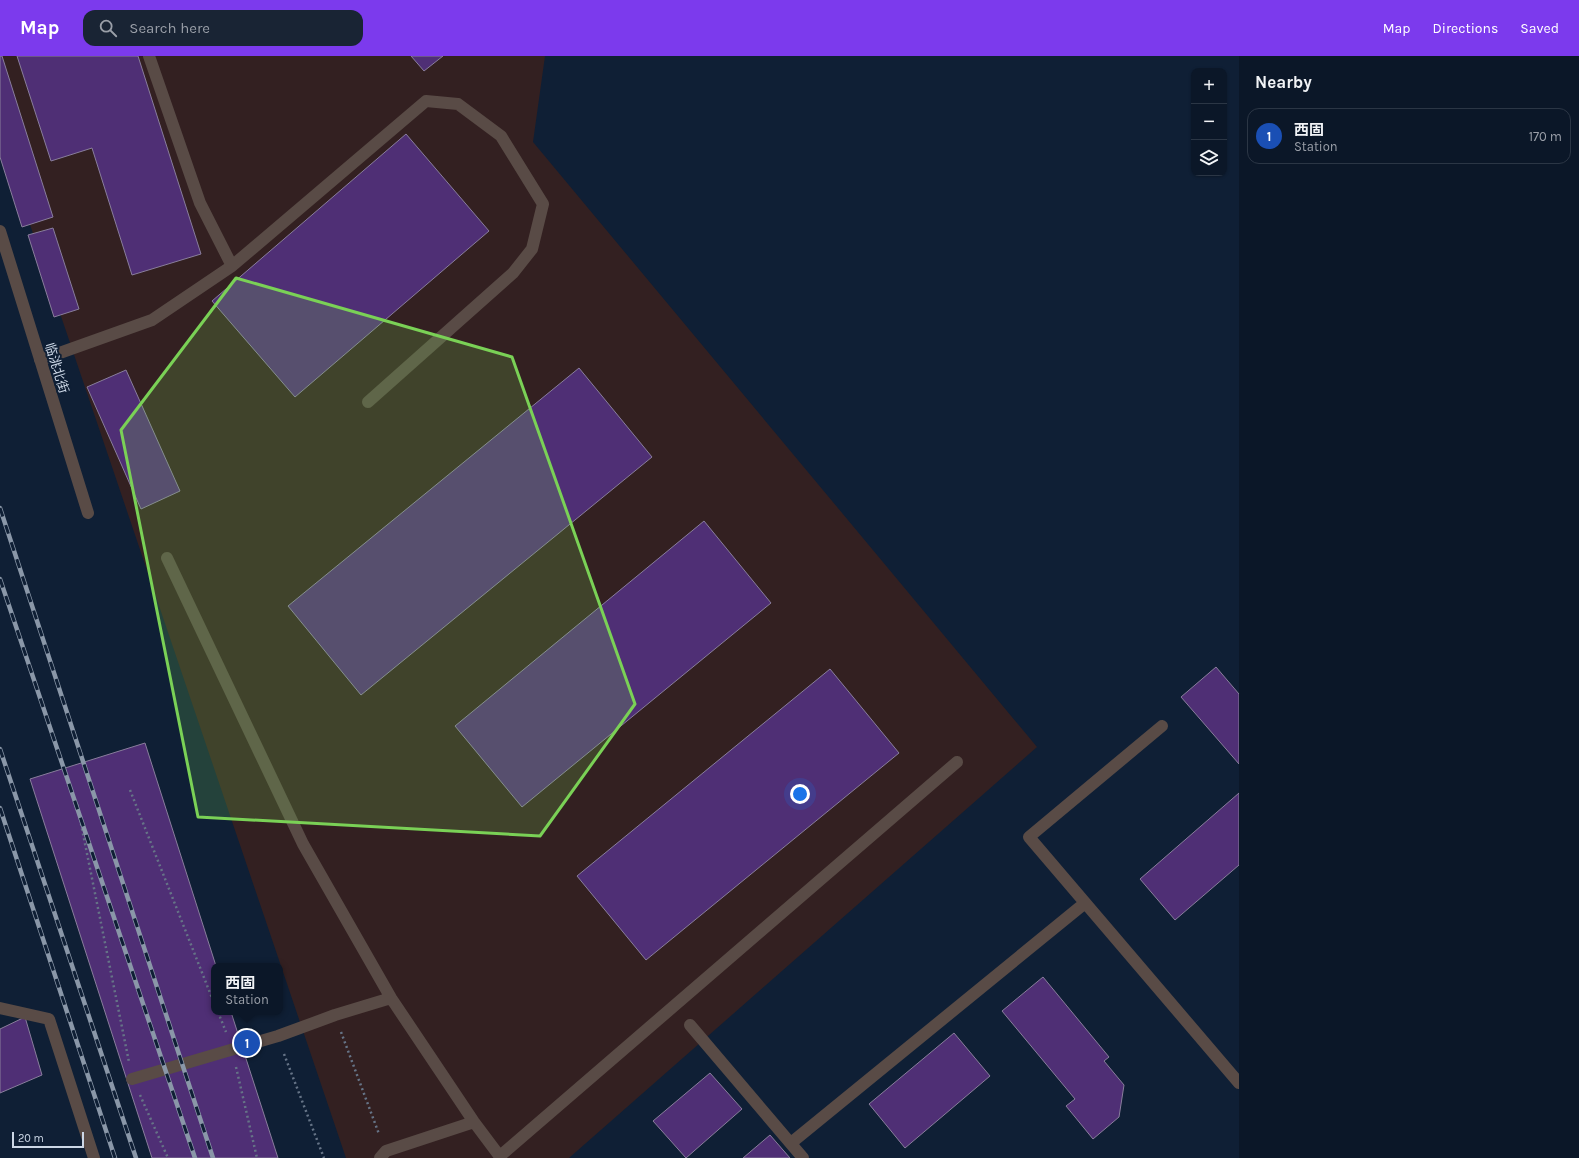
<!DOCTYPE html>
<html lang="en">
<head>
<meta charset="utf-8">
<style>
	:root { --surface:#0b1728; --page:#192434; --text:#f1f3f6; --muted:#9a9fa8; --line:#2b3645; --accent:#7c3aed }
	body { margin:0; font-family:Karla,"Noto Sans SC",sans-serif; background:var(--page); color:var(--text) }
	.controls { position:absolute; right:12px; top:12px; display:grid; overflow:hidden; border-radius:8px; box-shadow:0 1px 3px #0004 }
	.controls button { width:36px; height:36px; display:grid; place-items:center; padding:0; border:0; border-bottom:1px solid var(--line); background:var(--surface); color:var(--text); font:20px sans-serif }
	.scale { position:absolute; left:12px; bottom:10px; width:72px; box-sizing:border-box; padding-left:4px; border:2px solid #ccd7e6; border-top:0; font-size:11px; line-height:14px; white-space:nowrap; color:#ccd7e6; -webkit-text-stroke:3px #0f1f35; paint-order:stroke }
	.you { position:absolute; left:800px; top:738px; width:14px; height:14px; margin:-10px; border:3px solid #fff; border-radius:50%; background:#1a73e8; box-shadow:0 0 0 6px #1a73e833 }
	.badge { display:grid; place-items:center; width:26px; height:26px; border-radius:50%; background:var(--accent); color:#fff; font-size:13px; font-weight:700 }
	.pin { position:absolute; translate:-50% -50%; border:2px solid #fff; box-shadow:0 1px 4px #0006 }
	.popup { position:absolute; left:211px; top:907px; width:72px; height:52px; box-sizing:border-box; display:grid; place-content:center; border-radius:8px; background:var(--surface); filter:drop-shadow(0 1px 3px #0005); font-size:13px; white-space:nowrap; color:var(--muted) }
	.popup b { font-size:15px; color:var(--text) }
	.popup::after { content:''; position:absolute; left:50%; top:100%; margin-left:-8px; border:8px solid transparent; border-top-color:var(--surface) }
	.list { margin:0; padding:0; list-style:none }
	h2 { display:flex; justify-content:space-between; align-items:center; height:52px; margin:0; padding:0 16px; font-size:17px }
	h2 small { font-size:13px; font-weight:400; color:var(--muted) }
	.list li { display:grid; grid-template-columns:26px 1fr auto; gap:12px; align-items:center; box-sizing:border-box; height:56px; margin:0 8px 8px; padding:0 8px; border:1px solid var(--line); border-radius:12px }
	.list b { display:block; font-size:15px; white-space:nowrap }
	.list p { margin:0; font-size:13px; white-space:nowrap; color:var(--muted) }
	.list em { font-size:13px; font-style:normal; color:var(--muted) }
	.icon { flex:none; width:22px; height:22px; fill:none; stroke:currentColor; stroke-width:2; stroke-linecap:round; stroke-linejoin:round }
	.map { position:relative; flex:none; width:1239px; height:1102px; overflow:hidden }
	header { display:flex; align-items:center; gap:24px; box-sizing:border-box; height:56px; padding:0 20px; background:var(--accent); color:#fff }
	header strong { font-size:19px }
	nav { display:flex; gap:22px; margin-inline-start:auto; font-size:14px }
	.search { width:280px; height:36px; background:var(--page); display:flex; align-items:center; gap:10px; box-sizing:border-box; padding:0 14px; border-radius:12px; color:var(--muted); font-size:15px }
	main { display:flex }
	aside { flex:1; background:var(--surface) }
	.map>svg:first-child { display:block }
	.industrial { fill:#332021 }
	.building { fill:#4f2f75; stroke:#897e9c }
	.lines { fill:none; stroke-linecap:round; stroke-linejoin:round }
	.path { stroke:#667487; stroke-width:2.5; stroke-dasharray:2 3; stroke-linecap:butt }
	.minor { stroke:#594b46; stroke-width:12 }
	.rail-casing { stroke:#8a97a8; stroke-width:4.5 }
	.rail { stroke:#0f1f35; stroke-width:3; stroke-dasharray:9; stroke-linecap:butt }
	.marked { fill:#7ad156; fill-opacity:0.2; stroke:#7ad156; stroke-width:3; stroke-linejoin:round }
	.labels { text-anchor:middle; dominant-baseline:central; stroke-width:4; stroke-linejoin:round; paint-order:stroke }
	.street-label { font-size:13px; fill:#ccd7e6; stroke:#0f1f35 }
</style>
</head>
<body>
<header>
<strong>Map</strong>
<div class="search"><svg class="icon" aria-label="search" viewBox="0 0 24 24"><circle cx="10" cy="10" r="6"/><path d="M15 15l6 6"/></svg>Search here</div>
<nav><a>Map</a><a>Directions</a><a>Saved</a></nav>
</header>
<main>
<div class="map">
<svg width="1239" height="1102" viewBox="0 0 1239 1102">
	<rect width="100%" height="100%" fill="#0f1f35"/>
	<path class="industrial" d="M0,0h545l-12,86 504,605 -468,411h-223l-346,-1022z"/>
	<path class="building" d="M0,0h2l51,161 -31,10 -22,-70z
		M17,0h121l63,198 -69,21 -40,-127 -41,13z
		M411,0h32l-19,15z
		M406,78l83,97 -194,166 -83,-96z
		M53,172l26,81 -25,8 -26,-82z
		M579,312l73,89 -291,238 -73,-89z
		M126,314l54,121 -39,18 -54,-122z
		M704,465l67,82 -249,204 -67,-81z
		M1216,611l23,27v70l-58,-67z
		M830,613l69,84 -253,207 -69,-84z
		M145,687l71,223h-2v46h17l47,146h-126l-122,-379z
		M1239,737v72l-64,55 -35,-41z
		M1043,921l66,80 -5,4 20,24 -5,32 -26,22 -27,-33 9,-7 -73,-88z
		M25,961l17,58 -42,18v-64z
		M954,977l36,43 -85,72 -36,-44z
		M710,1017l32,36 -56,49 -33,-37z
		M770,1079l20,23h-47z"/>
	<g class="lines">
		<path class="path" d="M130,734l84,213
			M77,748l52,258
			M218,956l8,20
			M341,976l38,102
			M284,998l40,104
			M236,1011l21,91
			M140,1039l28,63"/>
		<path class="minor" d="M149,0l51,147 32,63
			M0,175l88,282
			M40,304l112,-40 80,-54 194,-165 32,3 43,32 42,68 -11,45 -19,24 -145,129
			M167,502l136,286 88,154 83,124 27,36
			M1162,670l-133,111 210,246
			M0,952l49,11 45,139
			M690,969l113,133
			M132,1023l146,-43 57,-21 56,-17
			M791,1087l294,-240
			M500,1100l457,-394
			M380,1102l6,-7 88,-29"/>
		<g class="rail-casing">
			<path id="rail" d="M0,452l213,650
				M0,523l195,579
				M0,693l136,409
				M0,752l115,350"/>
		</g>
		<use href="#rail" class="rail"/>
	</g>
	<path class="marked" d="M236,222l276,79 123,347 -95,132 -342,-19 -77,-387z"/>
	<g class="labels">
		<g class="street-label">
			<text transform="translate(57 312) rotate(73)">临洮北街</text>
		</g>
	</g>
</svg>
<div class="controls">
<button>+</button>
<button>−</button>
<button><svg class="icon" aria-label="layers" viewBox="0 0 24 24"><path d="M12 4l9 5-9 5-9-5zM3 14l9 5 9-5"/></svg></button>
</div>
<div class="scale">20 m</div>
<div class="you"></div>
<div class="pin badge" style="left:247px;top:987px;background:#1a4fb4">1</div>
<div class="popup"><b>西固</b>Station</div>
</div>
<aside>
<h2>Nearby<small></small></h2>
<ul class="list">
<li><span class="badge" style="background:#1a4fb4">1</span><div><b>西固</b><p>Station</p></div><em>170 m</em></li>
</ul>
</aside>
</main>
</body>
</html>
